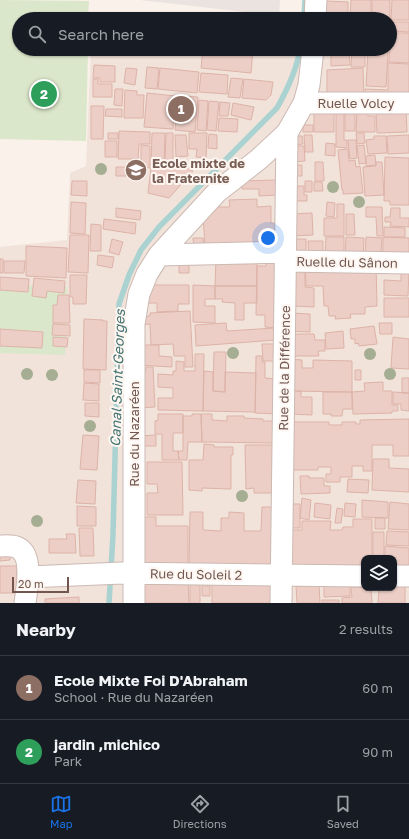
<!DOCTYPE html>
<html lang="en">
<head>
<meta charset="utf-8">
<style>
	:root { --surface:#171b24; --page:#242831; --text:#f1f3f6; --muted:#9ea1a6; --line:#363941; --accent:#1a73e8 }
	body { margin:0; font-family:"Golos Text",sans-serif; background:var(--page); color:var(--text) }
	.controls { position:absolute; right:12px; bottom:12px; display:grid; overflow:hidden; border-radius:8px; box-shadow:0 1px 3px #0004 }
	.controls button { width:36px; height:36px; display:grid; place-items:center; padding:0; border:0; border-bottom:1px solid var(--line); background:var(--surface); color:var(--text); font:20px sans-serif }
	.scale { position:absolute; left:12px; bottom:10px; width:57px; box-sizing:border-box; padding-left:4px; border:2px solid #725751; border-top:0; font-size:11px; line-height:14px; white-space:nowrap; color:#725751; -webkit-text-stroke:3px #fdf6f1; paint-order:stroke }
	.you { position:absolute; left:268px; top:238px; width:14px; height:14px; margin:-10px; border:3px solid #fff; border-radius:50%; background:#1a73e8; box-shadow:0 0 0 6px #1a73e833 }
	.badge { display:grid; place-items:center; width:26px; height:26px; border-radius:50%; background:var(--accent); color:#fff; font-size:13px; font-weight:700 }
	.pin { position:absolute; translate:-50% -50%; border:2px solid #fff; box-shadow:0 1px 4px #0006 }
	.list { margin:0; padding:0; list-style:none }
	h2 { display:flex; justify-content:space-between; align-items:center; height:52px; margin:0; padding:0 16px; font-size:17px }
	h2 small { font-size:13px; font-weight:400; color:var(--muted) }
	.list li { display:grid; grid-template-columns:26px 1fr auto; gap:12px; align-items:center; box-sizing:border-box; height:64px; padding:0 16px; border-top:1px solid var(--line) }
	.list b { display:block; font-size:15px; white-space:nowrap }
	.list p { margin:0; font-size:13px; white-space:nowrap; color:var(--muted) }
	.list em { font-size:13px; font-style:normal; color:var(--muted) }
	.icon { flex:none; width:22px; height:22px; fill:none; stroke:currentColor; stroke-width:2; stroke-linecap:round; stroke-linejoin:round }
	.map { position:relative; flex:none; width:409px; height:603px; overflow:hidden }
	.search { position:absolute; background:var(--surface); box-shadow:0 1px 3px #0004; left:12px; right:12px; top:12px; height:44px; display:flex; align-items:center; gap:10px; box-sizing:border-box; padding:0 14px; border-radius:22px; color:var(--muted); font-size:15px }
	.sheet { height:180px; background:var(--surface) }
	nav { display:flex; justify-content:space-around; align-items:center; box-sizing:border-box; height:56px; border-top:1px solid var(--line); background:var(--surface); font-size:11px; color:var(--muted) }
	nav a { display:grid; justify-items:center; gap:2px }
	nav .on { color:var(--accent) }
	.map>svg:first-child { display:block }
	.residential { fill:#f1e2da; fill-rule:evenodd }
	.industrial { fill:#eae3e0 }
	.green { fill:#dbe7ca }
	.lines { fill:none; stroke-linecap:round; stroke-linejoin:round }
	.stream { stroke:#a9d2d1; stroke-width:5.5 }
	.building { fill:#eccec6; stroke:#ddb3a8 }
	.minor-casing { stroke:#cbb9b2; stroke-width:23 }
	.minor { stroke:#fff; stroke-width:21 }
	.tree { fill:#a5ae92 }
	.labels { text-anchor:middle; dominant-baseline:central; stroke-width:4; stroke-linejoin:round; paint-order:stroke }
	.street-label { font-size:13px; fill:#725751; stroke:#fdf6f1 }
	.education-label { font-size:13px; font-weight:bold; fill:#785e54; stroke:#fdf6f1; text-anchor:start }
	.water-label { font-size:14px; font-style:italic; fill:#467574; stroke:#fdf6f1 }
</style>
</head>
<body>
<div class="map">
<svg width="409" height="603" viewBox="0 0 409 603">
	<rect width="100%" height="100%" fill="#faf1eb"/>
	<path class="residential" d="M314,0h95v603h-409v-356l67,-7 3,-67 16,-7 5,-117h299v-30h-78zM364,558h30v30h-30z
		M93,16l219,3h-219z"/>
	<path class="industrial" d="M140,0h140l-1,16z"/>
	<path class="green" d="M0,0l89,1 -1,18h-69v30h69l-2,92 -86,-2z
		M0,285l67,2 -2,68 -65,-2z"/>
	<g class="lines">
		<path class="stream" d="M304,19l1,-19
			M109,603l4,-68 6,-231 10,-29 12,-25 18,-23 118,-119c10,-18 20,-38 23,-59"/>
	</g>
	<path class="building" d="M351,0h20v17h-7v2h-14z
		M372,0h18v18h-18z
		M392,0h17v20h-18z
		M326,1l22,1v17h-23z
		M390,22h19v10l-19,-1z
		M390,33h19v30l-20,-1z
		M203,49h50l-2,24 -50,-5z
		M331,49h18l1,16 -19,1z
		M352,49h13v18h-14z
		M368,50l20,2 -2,35 -20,-1z
		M388,63l21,1v35h-44v-10l23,1z
		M94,65l21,1v16h-15v-4h-7z
		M147,67l12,1 -2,21 -12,-1z
		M126,68l11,1 -2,16 -11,-2z
		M160,68l39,4 -2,21 -39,-4z
		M363,68l1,31 -37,-1v-28z
		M201,73l27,2 -1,19 -28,-2z
		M231,78l12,1 -3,19 -12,-1z
		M93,79h5v5h14v13h-19z
		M244,79l29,3 -2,13 -5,5 -24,-2z
		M115,89h8l-1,17 -8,-1z
		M125,90l12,1v4h7l-1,23h-19z
		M147,93l28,3 -2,33 -29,-2z
		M178,96l20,1 -3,35 -20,-2z
		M199,100l9,1 -2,30 -9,-1z
		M209,101l10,1 -3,29 -9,-1z
		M220,102l10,1 -2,13h-9z
		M233,103l21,4 -3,13 -20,-5z
		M91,106h13l-1,33h-12z
		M106,109h16v8l-17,-1z
		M406,110l1,22 -30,1 -1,-22z
		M314,111h20v21h-20z
		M357,111l11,1v4h7v16h-19z
		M336,112h8v28h3v8l-11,-1z
		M345,112h10v19h-10z
		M219,118l19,1 -1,13 -19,-1z
		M303,125h10v7h-10z
		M119,131l31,1v12h-11l-1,15h-20z
		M108,133h10v6h-10z
		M152,133h13l-1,33h-13z
		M166,133h7v29l-8,-1z
		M189,133h18l-1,25 -10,-1 1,-8h-8z
		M356,133h8l1,10 -8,1z
		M209,134l8,1v14l-9,-1z
		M175,135h11l2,21 -12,1z
		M304,135h8l1,17h-8z
		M409,135v18l-21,1 -1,-18z
		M294,136h8l1,8 -9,1z
		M374,136h12l1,17 -19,1 -2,-14 8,-1z
		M348,140h8l1,18 -7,1z
		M105,141h12v16h-12z
		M326,143l9,1v12l-10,-1z
		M141,145l9,1v22l-9,-1z
		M364,145l2,18 -7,1 -2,-18z
		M293,146h11l1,15 -11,1z
		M348,149l1,12 6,-1 1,7 4,-1 3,27 -20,1v-4h-1l-4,-40z
		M375,155l1,10 -10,1v-10z
		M385,157l24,1v47h-19v-4h-6z
		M315,162h8l1,19h-9z
		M376,162h6l2,33 -19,1 -2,-29 13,-1z
		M293,165h9v11h-9z
		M116,167h22v9h-22z
		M151,168h35l7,3 -24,27 -21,-5z
		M277,180l1,15 -19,1v-7h-17v-8z
		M72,181h15v15l-16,-1z
		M305,181h7v11h-7z
		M314,182h8l1,9h-9z
		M293,186h11v9h3v6h-15z
		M257,199v8l14,-1v17h6l-1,25 -71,-2 -2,-31 7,-8h20l-1,-7z
		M71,202l15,1 -1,31 -15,-1z
		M327,202l8,1 -1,14 -8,-1z
		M337,204h7v32h-20v-18h13z
		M366,207h16l1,29h-6l-1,-19h-10z
		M116,208l25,3 -1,9 -24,-3z
		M391,208h9v10h9v9l-19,-1 1,-4h-6v-5h5z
		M312,213l1,22 -21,1 -1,-22z
		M346,214h8l1,21h-9z
		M104,219l32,4 -1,11 -32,-5z
		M91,224l10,1v26h-11z
		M384,227l21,1v9h-21z
		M70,235h19l-1,38 -20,-1z
		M326,237h18v21h-19z
		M346,237l18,1 -1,21 -18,-1z
		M366,237l16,1 -1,17h-16z
		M383,237l26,1v16h-26z
		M193,238h10l1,10 -10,1z
		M112,239l11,3 -4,13 -10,-3z
		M293,239h13v18l-13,1z
		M308,241h15v16h-14z
		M26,246l41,2 -1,30 -40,-2z
		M98,255l16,2 -2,11 -15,-3z
		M216,258h41v28h-42z
		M266,258l12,1 -1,69 -12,-1v-12h-9l1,-49h9z
		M0,259h3v14h-3z
		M4,261h21l-1,12h-20z
		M179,262l10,2v9h-10z
		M376,265l1,41 -12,1v7h-15l1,4 -16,1 1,-3h-7l-1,-10h-4l-1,-20h-17l-1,-20z
		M290,266h15v21l9,1v19l-21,-1z
		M401,270h8l-1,26 -24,-1v-15l17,1z
		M70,275h17l-1,29h-13v-7h-3z
		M0,277l29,2 -1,13 -28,-2z
		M34,278l31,3 -1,12 -17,-2 -1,7 -14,-2z
		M146,285h43v19h-11v7l-21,1v-9h-10z
		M193,285l22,1v13h-10v7h10v17l-22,-1z
		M215,286h42v17h-13v17h-9v-17l-13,-1 1,-3h-8z
		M58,295h11l1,28h-17v-18h4z
		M384,298h25v19h-25z
		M190,311l3,56h-8v-11h-11l-1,-12 -22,1 -1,-21 -10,1v-8l10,-1v-3z
		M290,313l20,1v18l-20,-1z
		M84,319l19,1v1h4l-1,49 -23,-1z
		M226,323l1,8 48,-3 1,12 -80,6 -1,-21z
		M379,323h13v11h-12z
		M53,324l17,1v11l-18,-1z
		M374,326l3,18 -18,2 -1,-3 -3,1v-5h-4l-1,-10z
		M0,329l43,3 -1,16 -42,-2z
		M343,331l1,17 -18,1 -1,-16z
		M290,334h24l1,6h10v11h-7l1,5h-29z
		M53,337l15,1 -1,9 -14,-1z
		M393,337l16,2v30l-18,-1z
		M262,344h14l1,17h-14z
		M139,345h20v11l13,1v10l-34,-2z
		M214,352h12l-1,40 -12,-1z
		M195,354h9l-1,57 -45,-1v-12h15v-10l-15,-1v-13l15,1v-4h3v-10l8,1v9h11z
		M256,356h6v6h3v16l13,1v35l-23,-1z
		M289,359l13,1v8h11v-8l39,1v31l-63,-1z
		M146,367h7l2,40 -17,1 -1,-37h9z
		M84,370h16v13l-16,-1z
		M355,370h6v10h-6z
		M204,371l9,1v19l12,1v-20l31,1 -1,39 -52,-1z
		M402,378h7v15h-7z
		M383,382v9h9v14h6v6h-6v2l-39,1 -1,-22 13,-1 -1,-8z
		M84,383l15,1v17l-16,-1z
		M291,391h10v6h11v18l-21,-1z
		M323,392h29v17h-9l-1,7h-11v-2h-8z
		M393,392l16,1v18l-8,-1v-6h-8z
		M85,403h14v14l-14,-1z
		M158,414h25v19h-10v18h5l1,9h-17v-26h-7v-13l3,-1z
		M192,414h9l1,28h-14l-1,18h-8l-1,-9h5v-35h9z
		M201,414h11v6l15,1v-5h17v2l19,1v2h12v22l-73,-1z
		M409,419v37h-16v-11h-21v26h-9v-5h-11v11h-12v5h-14v-8h5v-7h-13v3h-26l-1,-48h38v3h13v-3h14v2h4v-4z
		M83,435l16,1 -2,34 -17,-1z
		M156,435v11h-19v-10z
		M204,444l10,1v2h19v8h-2v34l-29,-1v3l-13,-1v-30h14z
		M245,445h30l1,48h-22v-5l-8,1z
		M373,459h16v9l20,1v23l-37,-2z
		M147,462h35l1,53h-36v-22h11l-1,-9h-10z
		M300,476h9v2h15v8h6v7l-29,1z
		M348,479l21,1 -1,13 -21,-1z
		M78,480l18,1 -1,23 -19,-1z
		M302,498l9,2 -2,20 -9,-2z
		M362,500l26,2v16l-26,-1z
		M390,502l19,2v26l-21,-1z
		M315,503l16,2 -1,14 -16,-2z
		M345,503l11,1 -1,13 -11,-1z
		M292,504h8v24h-8z
		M77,506l19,1v19h-19z
		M262,507h13v59l-86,-1 1,-53h13v18l18,1v-13h8v-6l15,1v18h17z
		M337,508l6,1 -2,14h-6z
		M142,517h14v9h32v38h-46z
		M375,518h10v11h-10z
		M353,519h19v39h-8v9h-73v-37h11v-9h29l-1,9h12l1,-3h10z
		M79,528h14l1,28h-14z
		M387,531l22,1v14l-23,-1z
		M373,532h11v26h-11z
		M66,534h9l1,19h-27v-14h18z
		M385,546l24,2v20l-15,-1v-9h-9z
		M10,552v8l-10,1v-8z
		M0,566h17v27h-17z
		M188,582l1,21h-46v-19z
		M212,583l60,1v19h-60z
		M190,584l10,1v18h-10z
		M350,584v12l-26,1v-12z
		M319,585l1,18h-23l-1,-17z
		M202,586h8v10h-8z
		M394,586h11v17h-27l1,-15h15z
		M351,587l20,1 1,15h-30v-5l10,-1z
		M79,597v6h-34v-4z
		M322,600h17v3h-17z"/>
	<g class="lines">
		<g class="minor-casing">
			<path id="minor" d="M315,19l1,-19
				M304,103h105
				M159,255l127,-3
				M286,261l123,2
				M0,546c5,0 11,-1 16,1 18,6 11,41 9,56
				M394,576h15
				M28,577l94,-4 242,3
				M134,603v-279l5,-30 8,-20 12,-19 58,-63 42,-33 28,-26 17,-30 5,-18 4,-36
				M281,603l6,-470"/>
		</g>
		<use href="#minor" class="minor"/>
	</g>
	<g class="tree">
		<circle cx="101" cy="169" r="6"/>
		<circle cx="333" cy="187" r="6"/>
		<circle cx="359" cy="202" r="6"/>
		<circle cx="233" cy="353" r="6"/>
		<circle cx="370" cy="354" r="6"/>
		<circle cx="27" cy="374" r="6"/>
		<circle cx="390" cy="374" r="6"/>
		<circle cx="52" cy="375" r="6"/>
		<circle cx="90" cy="426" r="6"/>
		<circle cx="242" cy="496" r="6"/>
		<circle cx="37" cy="521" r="6"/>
	</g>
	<defs>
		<g id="school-disc" transform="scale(1.15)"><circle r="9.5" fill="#8d6e63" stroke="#fdf6f1"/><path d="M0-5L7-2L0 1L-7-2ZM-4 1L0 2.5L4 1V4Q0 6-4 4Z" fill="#fff"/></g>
	</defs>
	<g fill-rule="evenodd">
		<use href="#school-disc" x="136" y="170"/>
	</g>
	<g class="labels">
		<g class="street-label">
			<text x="356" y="103">Ruelle Volcy</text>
			<text transform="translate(347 262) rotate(1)">Ruelle du Sânon</text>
			<text transform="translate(284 368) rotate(-89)">Rue de la Différence</text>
			<text transform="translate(134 434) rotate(-90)">Rue du Nazaréen</text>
			<text transform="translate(196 574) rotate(1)">Rue du Soleil 2</text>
		</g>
		<g class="education-label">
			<text x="152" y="163">Ecole mixte de<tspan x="152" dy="15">la Fraternite</tspan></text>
		</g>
		<g class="water-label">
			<text transform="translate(117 378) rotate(-88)">Canal Saint-Georges</text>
		</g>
	</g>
</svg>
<div class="controls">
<button><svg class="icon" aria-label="layers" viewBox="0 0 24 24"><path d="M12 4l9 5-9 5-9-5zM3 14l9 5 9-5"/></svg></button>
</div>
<div class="scale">20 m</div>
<div class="you"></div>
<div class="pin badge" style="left:181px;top:109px;background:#8d6e63">1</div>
<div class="pin badge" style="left:44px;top:94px;background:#2e9e5b">2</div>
<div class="search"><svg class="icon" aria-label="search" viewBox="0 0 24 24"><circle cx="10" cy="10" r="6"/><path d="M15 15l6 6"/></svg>Search here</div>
</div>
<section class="sheet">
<h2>Nearby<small>2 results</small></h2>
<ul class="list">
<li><span class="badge" style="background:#8d6e63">1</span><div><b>Ecole Mixte Foi D'Abraham</b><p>School · Rue du Nazaréen</p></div><em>60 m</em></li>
<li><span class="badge" style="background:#2e9e5b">2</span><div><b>jardin ,michico</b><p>Park</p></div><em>90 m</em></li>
</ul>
</section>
<nav>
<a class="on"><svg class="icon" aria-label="map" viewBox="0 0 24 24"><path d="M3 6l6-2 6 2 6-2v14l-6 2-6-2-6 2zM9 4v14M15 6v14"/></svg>Map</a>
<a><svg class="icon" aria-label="directions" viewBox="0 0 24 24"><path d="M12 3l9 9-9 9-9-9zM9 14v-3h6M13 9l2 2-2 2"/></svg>Directions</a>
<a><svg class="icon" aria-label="saved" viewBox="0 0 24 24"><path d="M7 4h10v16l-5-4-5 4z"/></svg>Saved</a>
</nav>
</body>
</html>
